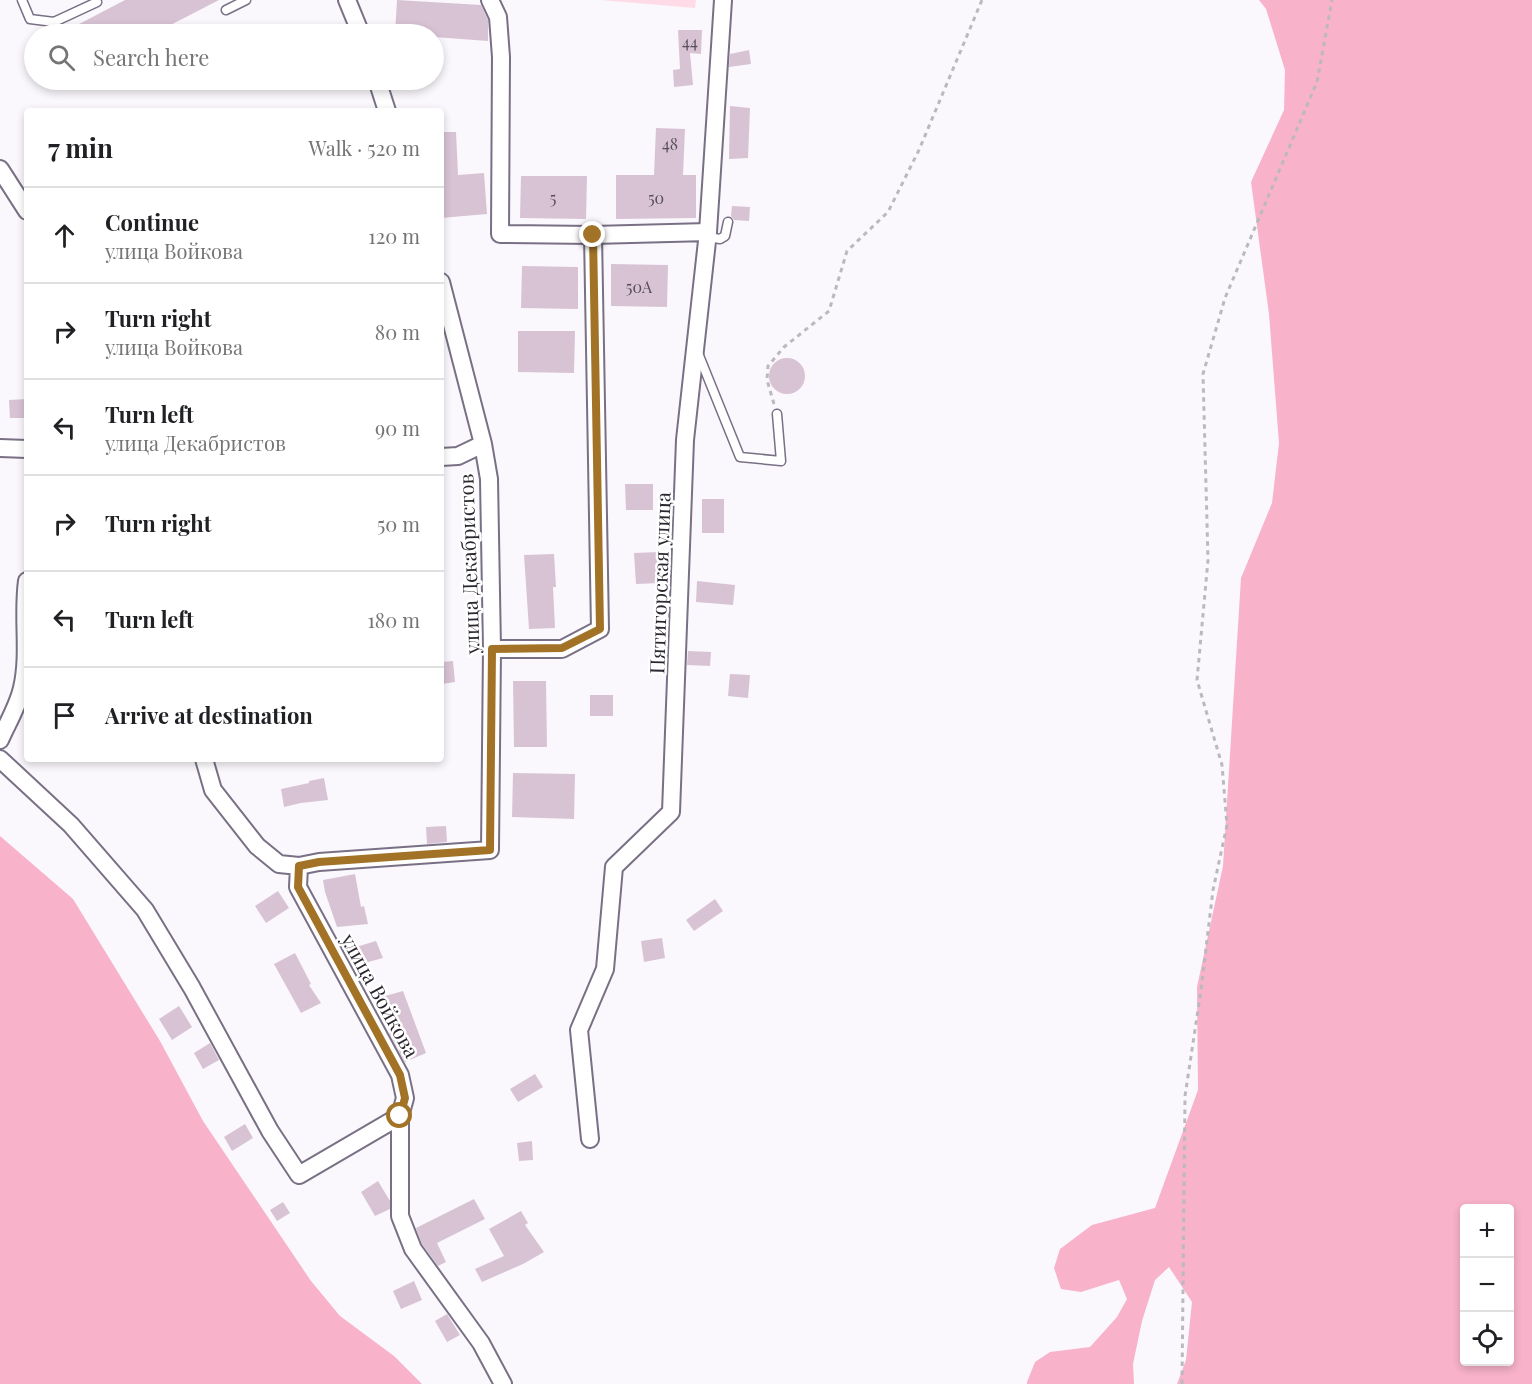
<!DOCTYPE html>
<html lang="en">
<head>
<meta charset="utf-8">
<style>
	:root { --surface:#fff; --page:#f6f6f6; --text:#202124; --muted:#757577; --line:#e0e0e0 }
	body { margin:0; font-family:"Playfair Display",serif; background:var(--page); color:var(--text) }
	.controls { position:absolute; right:18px; bottom:18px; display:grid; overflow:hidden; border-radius:6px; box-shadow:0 3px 9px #0003 }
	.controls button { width:54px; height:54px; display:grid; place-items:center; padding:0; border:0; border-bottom:2px solid var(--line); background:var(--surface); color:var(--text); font:30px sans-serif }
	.stop { position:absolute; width:18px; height:18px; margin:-14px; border:4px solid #a27326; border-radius:50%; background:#fff }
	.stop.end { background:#a27326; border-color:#fff; box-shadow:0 2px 6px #0008 }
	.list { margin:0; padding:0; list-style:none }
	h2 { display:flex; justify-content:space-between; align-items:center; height:78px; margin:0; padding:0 24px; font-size:26px }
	h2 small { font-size:20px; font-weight:400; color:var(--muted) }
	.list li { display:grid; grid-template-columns:39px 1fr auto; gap:18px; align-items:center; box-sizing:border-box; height:96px; padding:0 24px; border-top:2px solid var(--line) }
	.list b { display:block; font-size:22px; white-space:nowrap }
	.list p { margin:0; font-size:20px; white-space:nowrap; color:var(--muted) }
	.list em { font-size:20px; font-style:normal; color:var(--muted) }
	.icon { flex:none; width:33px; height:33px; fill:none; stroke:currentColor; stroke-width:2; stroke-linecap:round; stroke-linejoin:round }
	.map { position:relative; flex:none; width:1532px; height:1384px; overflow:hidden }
	.search { position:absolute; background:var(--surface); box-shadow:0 3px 9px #0003; left:24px; top:24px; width:420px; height:66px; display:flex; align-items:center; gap:15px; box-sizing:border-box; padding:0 21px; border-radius:33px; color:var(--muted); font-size:22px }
	.panel { position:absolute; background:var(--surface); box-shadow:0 3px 9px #0003; left:24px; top:108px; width:420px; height:654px; border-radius:6px }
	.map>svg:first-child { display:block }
	.green { fill:#fedbe6 }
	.forest { fill:#f8b2ca; fill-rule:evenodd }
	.building { fill:#d8c3d5 }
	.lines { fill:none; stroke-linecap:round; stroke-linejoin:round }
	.service-casing { stroke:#797085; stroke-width:11 }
	.minor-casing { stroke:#797085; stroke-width:20 }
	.path { stroke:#bbb9be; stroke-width:3; stroke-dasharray:4.5 4.5; stroke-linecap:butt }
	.service { stroke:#fff; stroke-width:8 }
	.minor { stroke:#fff; stroke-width:16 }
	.route { stroke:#a27326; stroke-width:8 }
	.labels { text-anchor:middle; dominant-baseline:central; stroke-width:5; stroke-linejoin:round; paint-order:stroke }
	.number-label { font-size:16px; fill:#564e59 }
	.street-label { font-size:20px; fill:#2b2730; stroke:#fff }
</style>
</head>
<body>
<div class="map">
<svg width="1532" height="1384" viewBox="0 0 1532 1384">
	<rect width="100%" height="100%" fill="#faf8fc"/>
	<path class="green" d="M600,0h96l-1,8z"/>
	<path class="forest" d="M1259,0h273v1384h-355l9,-24 6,-58 -23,-35 -14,13 -13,41 -9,43 1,20h-107v-2l8,-20 15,-10 40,-5 27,-30 10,-18 -8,-19 -38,12 -20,-3 -7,-21 6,-19 32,-24 63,-17 43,-118 -1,-103 26,-121 18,-288 31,-75 7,-60 -10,-129 -18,-132 33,-72 1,-40 -19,-61zM1464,1208h46v154h-46z
		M0,836l73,63 87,142 43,80 108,160 29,35 54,40 28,28h-422z"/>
	<path class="building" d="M125,0h94l-66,34h-93z
		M397,0l84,5 7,15v21l-54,-4v-3h-39z
		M678,30h24l-1,24 -11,-1 3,32 -19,2 -1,-17 7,-1z
		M749,50l2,14 -22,3 1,-13z
		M730,106l20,2 -2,50 -19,1z
		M656,128l29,1 -2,46h13v43l-80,1v-44h38z
		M441,132h15l2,43 26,-2 3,41 -46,4z
		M521,176h66l-1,43 -66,-1z
		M732,206l18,1 -1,14 -15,-1 -3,-4z
		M611,264l57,1 -1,42 -56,-1z
		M522,266l56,1v42l-57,-1z
		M518,331h57l-1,42 -56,-1z
		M769 376a18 18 0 1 1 36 0a18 18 0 1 1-36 0Z
		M27,399v19h-17l-1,-18z
		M625,484h28v26h-27z
		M702,499h22v34h-22z
		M659,552l2,31 -25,1 -2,-31z
		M554,554l2,33h-3l2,41 -26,1 -5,-74z
		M697,581l38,4 -2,20 -37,-3z
		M688,651l23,1 -1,14 -23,-1z
		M453,661l2,21 -13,2 -1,-22z
		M730,674l20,1 -2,23 -20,-2z
		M513,681h33l1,66h-33z
		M590,695h23v21h-23z
		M513,773l62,1 -1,45 -62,-2z
		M324,778l4,22 -27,3 -17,4 -3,-18 28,-6v-2z
		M446,826l1,16 -20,2 -1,-17z
		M355,874l6,33 3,-1 4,18 -31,3 -12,-35 -2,-12z
		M278,891l11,17 -23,15 -11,-17z
		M715,899l8,12 -29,20 -8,-11z
		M662,938l3,20 -21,4 -3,-21z
		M376,941l7,17 -30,8 -7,-16z
		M295,953l16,31 -2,1 12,18 -20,10 -27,-49z
		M403,991l23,62 -21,9 -15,-27 -12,-37z
		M179,1006l13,21 -20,13 -13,-21z
		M210,1043l9,17 -16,9 -9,-16z
		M535,1074l8,13 -25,15 -8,-13z
		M245,1124l8,14 -21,13 -8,-14z
		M532,1141l1,19 -14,1 -2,-18z
		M378,1181l12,20v8l-15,7 -14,-24z
		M474,1199l11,20 -48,24 9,19 -8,4 -16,-22 -6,-16z
		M283,1202l7,11 -13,8 -7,-11z
		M521,1211l7,12 -3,2 19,27 -21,12 -41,18 -7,-13 29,-13 -15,-27z
		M414,1281l8,19 -21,9 -8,-18z
		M447,1314l13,21 -13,7 -12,-21z"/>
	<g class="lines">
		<g class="service-casing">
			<path id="service" d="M22,0l8,19 24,3 43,-20 -1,-2
				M226,10l20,-10
				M708,237l12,2 5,-3 3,-14
				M698,353l42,104 41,4 -4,-47"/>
		</g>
		<g class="minor-casing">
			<path id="minor" d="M347,0l14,34
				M490,0l8,17 3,40 -1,177 93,1 7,394 -38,20h-70
				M377,80l10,31
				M0,169l27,42
				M593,235l115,-3
				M441,282l42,162 6,35 3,170 -2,201 -171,12 -20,4 -1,21 102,188 5,23 -5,18v100l13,33 68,94 22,41
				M0,448l27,1
				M441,457l17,-1 25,-12
				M0,740c7,-16 18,-34 22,-52 8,-34 0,-72 5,-107
				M0,759l71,66 74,85 47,78 78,143 29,44 101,-59
				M204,759l9,31 44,56 22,18 20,2
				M590,1139l-11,-109 26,-61 9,-102 57,-55 14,-372 23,-208 15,-232"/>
		</g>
		<path class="path" d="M774,404l-7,-24 1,-14 16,-19 45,-36 18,-60 41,-39 31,-62 63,-150
			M1182,1384l3,-288 16,-106 12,-100 14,-65 -5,-60 -25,-85 11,-120 -5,-186 22,-76 92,-216 15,-82"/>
		<use href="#service" class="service"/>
		<use href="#minor" class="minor"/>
	</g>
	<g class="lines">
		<path class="route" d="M400,1116l5,-18 -5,-23 -102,-188 1,-21 20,-4 171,-12 2,-201 70,-1 38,-19 -7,-394"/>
	</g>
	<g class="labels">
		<g class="number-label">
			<text x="690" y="41">44</text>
			<text x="670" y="143">48</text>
			<text x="553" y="197">5</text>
			<text x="656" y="197">50</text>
			<text x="639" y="286">50А</text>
		</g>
		<g class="street-label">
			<text transform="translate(468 564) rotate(-92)">улица Декабристов</text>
			<text transform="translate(659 583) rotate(-88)">Пятигорская улица</text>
			<text transform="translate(381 995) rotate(61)">улица Войкова</text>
		</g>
	</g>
</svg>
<div class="controls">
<button>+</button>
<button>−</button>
<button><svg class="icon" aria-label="locate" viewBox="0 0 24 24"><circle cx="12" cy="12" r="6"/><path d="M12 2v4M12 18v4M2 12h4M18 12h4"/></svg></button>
</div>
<div class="stop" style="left:400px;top:1116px"></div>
<div class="stop end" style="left:593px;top:235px"></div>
<div class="search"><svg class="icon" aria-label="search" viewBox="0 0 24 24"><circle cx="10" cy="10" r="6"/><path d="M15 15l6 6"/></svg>Search here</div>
<section class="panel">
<h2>7 min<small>Walk · 520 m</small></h2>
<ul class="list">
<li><svg class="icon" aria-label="ahead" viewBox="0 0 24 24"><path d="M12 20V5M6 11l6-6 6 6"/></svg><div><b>Continue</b><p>улица Войкова</p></div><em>120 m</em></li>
<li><svg class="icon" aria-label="right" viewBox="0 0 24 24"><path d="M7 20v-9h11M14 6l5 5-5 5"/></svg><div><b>Turn right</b><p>улица Войкова</p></div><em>80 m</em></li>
<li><svg class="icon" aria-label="left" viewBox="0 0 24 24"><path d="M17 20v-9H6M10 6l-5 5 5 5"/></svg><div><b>Turn left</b><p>улица Декабристов</p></div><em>90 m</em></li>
<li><svg class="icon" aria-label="right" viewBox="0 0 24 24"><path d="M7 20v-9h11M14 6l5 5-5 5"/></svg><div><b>Turn right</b></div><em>50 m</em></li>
<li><svg class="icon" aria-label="left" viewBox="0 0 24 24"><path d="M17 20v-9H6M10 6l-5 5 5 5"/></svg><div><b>Turn left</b></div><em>180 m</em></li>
<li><svg class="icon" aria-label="arrive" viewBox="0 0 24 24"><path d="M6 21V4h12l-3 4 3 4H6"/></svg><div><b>Arrive at destination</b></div></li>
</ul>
</section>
</div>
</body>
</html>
